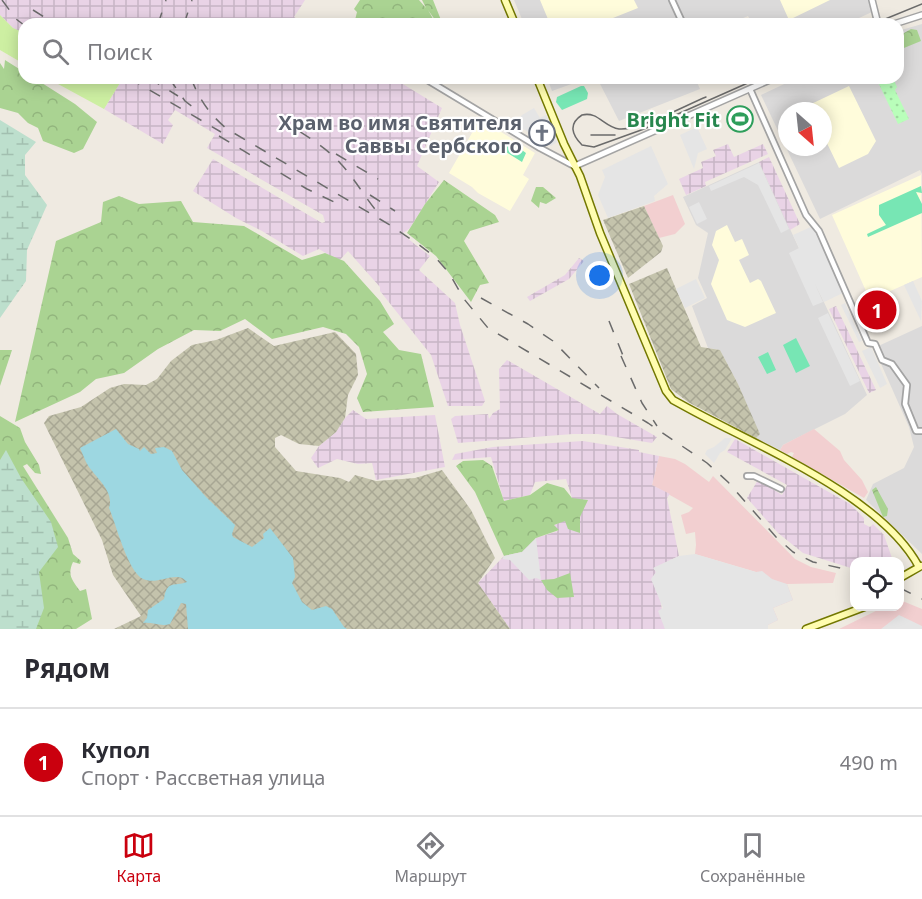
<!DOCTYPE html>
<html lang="ru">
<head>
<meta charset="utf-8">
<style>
	:root { --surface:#fff; --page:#f7f7f7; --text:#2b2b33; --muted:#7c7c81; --line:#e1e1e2; --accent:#ca000e }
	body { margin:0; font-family:"Noto Sans",sans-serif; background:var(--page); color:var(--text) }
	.controls { position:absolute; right:18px; bottom:18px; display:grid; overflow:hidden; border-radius:12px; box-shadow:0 3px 15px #0003 }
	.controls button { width:54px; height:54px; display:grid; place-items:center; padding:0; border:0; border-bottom:2px solid var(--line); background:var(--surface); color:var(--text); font:30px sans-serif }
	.compass { position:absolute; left:778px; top:102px; width:54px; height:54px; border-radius:50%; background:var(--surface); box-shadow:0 3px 15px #0003; rotate:153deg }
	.you { position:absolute; left:600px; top:276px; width:21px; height:21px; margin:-15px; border:4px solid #fff; border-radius:50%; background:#1a73e8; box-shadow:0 0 0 9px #1a73e833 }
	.badge { display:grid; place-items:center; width:39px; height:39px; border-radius:50%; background:var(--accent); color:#fff; font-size:20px; font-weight:700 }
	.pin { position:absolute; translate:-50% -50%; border:3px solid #fff; box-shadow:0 2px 6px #0006 }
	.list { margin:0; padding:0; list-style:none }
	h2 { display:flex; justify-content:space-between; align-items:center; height:78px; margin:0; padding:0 24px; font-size:26px }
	h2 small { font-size:20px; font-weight:400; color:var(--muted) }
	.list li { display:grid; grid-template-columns:39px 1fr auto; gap:18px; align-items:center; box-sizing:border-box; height:108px; padding:0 24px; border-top:2px solid var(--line) }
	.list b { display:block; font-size:22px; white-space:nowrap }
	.list p { margin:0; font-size:20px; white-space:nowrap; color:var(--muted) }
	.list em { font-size:20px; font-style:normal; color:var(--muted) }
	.icon { flex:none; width:33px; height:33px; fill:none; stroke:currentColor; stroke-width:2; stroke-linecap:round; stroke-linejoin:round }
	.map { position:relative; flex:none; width:922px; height:629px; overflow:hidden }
	.search { position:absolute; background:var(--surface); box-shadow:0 3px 15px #0003; left:18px; right:18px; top:18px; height:66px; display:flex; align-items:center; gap:15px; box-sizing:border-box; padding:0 21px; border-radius:18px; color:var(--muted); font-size:22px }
	.sheet { height:186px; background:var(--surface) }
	nav { display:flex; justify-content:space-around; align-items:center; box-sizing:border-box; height:84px; border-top:2px solid var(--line); background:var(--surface); font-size:16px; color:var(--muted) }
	nav a { display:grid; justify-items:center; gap:3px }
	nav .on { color:var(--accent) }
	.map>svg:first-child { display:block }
	.residential { fill:#dbdada; fill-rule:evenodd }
	.commercial { fill:#f2cfd0 }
	.industrial { fill:url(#industrial-grid) }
	.education { fill:#fffcdb }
	.construction { fill:url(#construction-cross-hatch) }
	.grass { fill:#cdefa2 }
	.forest { fill:url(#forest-crowns) }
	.wetland { fill:url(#wetland-marsh) }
	.park { fill:url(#park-dots) }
	.pitch { fill:#77e6b4 }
	.parking { fill:#e5e5e5 }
	.water { fill:#9dd7e1 }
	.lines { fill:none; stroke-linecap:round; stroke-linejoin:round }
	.minor-casing { stroke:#a4a4a4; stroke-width:8 }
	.tertiary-casing { stroke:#a4a4a4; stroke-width:8 }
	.secondary-casing { stroke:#737800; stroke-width:9 }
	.minor { stroke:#fff; stroke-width:4.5 }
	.tertiary { stroke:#fff; stroke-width:5 }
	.secondary { stroke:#fffdb0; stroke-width:6 }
	.tram { stroke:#6b6b6b; stroke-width:1.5 }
	.rail { stroke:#6b6b6b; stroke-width:1.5; stroke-dasharray:12 12; stroke-linecap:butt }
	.labels { text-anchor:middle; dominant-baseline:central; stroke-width:4.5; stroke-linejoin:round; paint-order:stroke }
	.leisure-label { font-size:20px; font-weight:bold; fill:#27864d; stroke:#fff; text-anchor:end }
	.worship-label { font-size:20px; font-weight:bold; fill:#5b616d; stroke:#fff; text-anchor:end }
</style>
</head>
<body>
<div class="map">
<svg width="922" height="629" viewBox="0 0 922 629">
	<defs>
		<pattern id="industrial-grid" width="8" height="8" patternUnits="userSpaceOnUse" patternTransform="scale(1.5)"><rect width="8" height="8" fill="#e9d3e6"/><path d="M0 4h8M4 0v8" fill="none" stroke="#c7b5c5"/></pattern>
		<pattern id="construction-cross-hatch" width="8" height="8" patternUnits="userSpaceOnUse" patternTransform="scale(1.5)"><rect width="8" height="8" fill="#c4c3ac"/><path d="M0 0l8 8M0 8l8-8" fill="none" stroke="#a8a794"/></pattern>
		<pattern id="forest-crowns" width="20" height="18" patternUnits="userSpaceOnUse" patternTransform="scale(1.5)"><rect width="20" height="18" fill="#aad392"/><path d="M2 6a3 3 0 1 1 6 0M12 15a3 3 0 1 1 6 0" fill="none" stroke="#92b57d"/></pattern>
		<pattern id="wetland-marsh" width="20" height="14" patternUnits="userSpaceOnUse" patternTransform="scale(1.5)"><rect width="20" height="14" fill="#bddfcd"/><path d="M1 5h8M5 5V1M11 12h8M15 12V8" fill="none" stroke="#a2bfb0"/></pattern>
		<pattern id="park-dots" width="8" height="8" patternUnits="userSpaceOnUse" patternTransform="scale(1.5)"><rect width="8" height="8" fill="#b9feba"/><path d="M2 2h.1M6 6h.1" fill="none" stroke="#9fd99f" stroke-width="1.8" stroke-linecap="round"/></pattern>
	</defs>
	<rect width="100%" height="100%" fill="#efeae1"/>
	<path class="residential" d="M514,0h355l3,12 -26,12h-93l-5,-8 -19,8h-205z
		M922,24v150l-2,-4 -100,49 -59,-124 36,-17h101v-47zM787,111h36v36h-36z
		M547,78h41l-36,13z
		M597,78h98l5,11 -81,32z
		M759,162l108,233 -22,19 -62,31 -3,5 -24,-12 3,-4 -21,-50 -18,-34 -12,-2 -16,-42 15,-8 -9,-20 10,-45 -12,-8 -13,-28z
		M922,326v228l-56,-54 7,-16 31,-16 10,-21 -5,-20 -35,-79z"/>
	<path class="commercial" d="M673,195l12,29 -10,10 -16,4 -15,-32z
		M814,429l26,22 4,9 18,20 6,12 -4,6 -72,-41 2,-4 -3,-1 -4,2 -7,-4 3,-5z
		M659,456l16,3 10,5 24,18 4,-6 82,83 16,8 25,6 -3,10 -46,1 6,16 -20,8 5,12 -10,5v4l-12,-57 -61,-18 1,-9 -1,-13 -9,2 -5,-19 8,-3 4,-4 -41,-23z
		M900,600l22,9v20h-83l45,-22 16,-1z"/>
	<path class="industrial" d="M0,0h305l-11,17 11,7h-281v9l-11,-5 -13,-13z
		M123,78h270l49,30 -25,58 22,16 -29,46 -8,6 28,22 -11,14 36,33 5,22 25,76 -3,5h-34l-17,-51 -51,-64v-4l-32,-36 -9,10 -20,-12 -16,7 -41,-25 -26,-13 -43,-27 20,-32 109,64 3,-1 -2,-7 -116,-67 8,-14 -40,-24 -7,10 5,5 -10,19 -59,-35z
		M728,144l6,13 29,-13 5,10 -63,28 1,4 -20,9 -7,-16 24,-11 -2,-6 15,-6 -3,-6z
		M769,157l31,67 -10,6 -31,-68z
		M579,258l5,3 -15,18 -39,22 -3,-4 38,-22z
		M836,306l40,84 -7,3 -40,-84z
		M507,360l93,54 7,-8 10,8 40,23 -5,6 -54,-9h-25l-115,9 -7,-24 4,-3 33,-2 1,5 4,-6 7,-4 -1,-40z
		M353,410l13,9 69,-4 10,52 -69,13 -4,-17 -14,1 -21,-5 -19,9 -7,-10 8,-12 17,-14 9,-14z
		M735,439l115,65 14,14v6l6,3 3,-3 11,11 9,26 -39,1v7l-51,-16 -25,-20 -31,-35 11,-18 24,15 5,-10 -60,-33z
		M583,441l56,9v2l20,4 -7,29 18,9 -3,4 12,58 -25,12 2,4 9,57h-155l-32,-46 26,-27 18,-4 14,-14 22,-7 -4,-6 11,-5 7,-22 -6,-19 -31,3 -5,13 -26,6 -13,-44 -39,3 3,-6 38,-7z"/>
	<path class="education" d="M540,0h94l4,8 -40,16h-48z
		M780,0h50l-41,20z
		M849,86l27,55 -8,13 -29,14 -16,-33v-24h-12l-2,-6z
		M480,119l55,34 -12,22 6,4 -19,32 -32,-18 -6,-6 -23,-14z
		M921,175l1,102 -52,23 -38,-85z
		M727,225l8,17 7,-3 7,16 -10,5 11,23 8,-4 3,2 15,32 -31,14 -18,-7 -16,-36 8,-24 -7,-15 4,-14z"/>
	<path class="construction" d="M644,206l19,40 -2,6 -33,26 -25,-58z
		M667,268l34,79 19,3 18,34 22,50 -4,4 -68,-36 -17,-13 -42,-105z
		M248,328l26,18 61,-14 21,22 2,21 -10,20 -3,23 -9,14 -17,14 -20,-2 -18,-9 -6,3v9l21,24 44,7 9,4 6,-7 21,6 39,-3 27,-8 29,40 24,48 -17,25 32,46h-396l27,-13 -28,-41 -11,-35 -58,-117 5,-7 32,-9 29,-19 14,-4 22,1 11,-6 14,-18 21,-16 24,-5z"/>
	<path class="grass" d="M0,15l13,13 11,5v31l-24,-14z
		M47,78h76l-19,31z"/>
	<path class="forest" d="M360,0h59l7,8 -4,-8h11l8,20v4h-3l-10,-14 8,14h-23l-8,-5 -5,5h-46l3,-12 -3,-3z
		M911,29l6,1 4,11 -22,9 -1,-9h5l-4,-5z
		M5,60l19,12v6h10l41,26 22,18 -14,27 -9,4 -31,-12 -5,-13 -10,-5 -10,-10 -18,-5v-45l4,6z
		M444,180l51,35 4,7 -29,9 -6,10 25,42 -9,2 -9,17 -35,-46 -29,-23 18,-29z
		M536,187h7l13,11 -10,6 -6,-2 -1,6 -8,-7z
		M119,196l20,8 42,-3 12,21 51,4 58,34 23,-7 19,8 36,40 14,23 -11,8 16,18 22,4 13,53 -71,5 -6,-14 10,-24 -8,-27 -13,-13 -23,-7 -51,12 -27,-20 -25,12 -26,-1 -36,19 -34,24 -28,6 -16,13 -65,30 41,-181 45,-19 2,-20z
		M0,350h12l-12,36z
		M0,416l20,12 5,14 14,23 2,9 -6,-1 -8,-9 -4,2 45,72 5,16 8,7 -1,3 -7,-2c-6,13 -1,18 7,29l6,-2 6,30 -16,10h-76z
		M483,460l9,6 12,35 26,-6 17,-12 17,5 8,10 16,2 -8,17v16l-12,-4 -3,-8 -11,4 5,5 -23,8 -14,14 -18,4 -29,-64 -19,-26 7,-5z
		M876,487l12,22 -1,7 -4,1 -11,-27z
		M570,573l4,24 -17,1 -10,-8 -6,-10 13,-1z"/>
	<path class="wetland" d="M0,120l36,22 -11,13v20l22,30 -20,45 -1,31 -26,37z
		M6,450l15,28 30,44 7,25 -19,25 5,36 -8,21h-36v-169z"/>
	<path class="park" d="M876,78h17l4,9 -2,3 14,29 -11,5z"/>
	<path class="pitch" d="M581,86h3l4,7 -1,6 -25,11 -6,-8 1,-5z
		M507,142h4l15,11 -4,9 -19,-12z
		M921,186l1,7 -6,-1 6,12v9l-54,24 -1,-3 19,-9 -7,-10v-10z
		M796,338l14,28 -14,7 -13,-28z
		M768,352l8,18 -9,4 -9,-17z"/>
	<path class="parking" d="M534,108l6,10 6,-3 11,27 -6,4 -36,-22 7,-9z
		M697,127l10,22 -9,4 -4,16 -14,-34z
		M651,146l17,38 -14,12 1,5 -47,17 -10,-23 7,-18 -3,-7z
		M759,163l30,66 -8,4 -23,-48 -14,-8 -33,14 -2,-5z
		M699,202l8,17 -10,5 -8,-17z
		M813,226l30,67 -19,9 -9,-18 8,18 -10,4 -24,-53 10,-5 -6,-13z
		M696,279l9,19 -20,10 -9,-19z
		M913,281l9,20 -1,20 -17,-36z
		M845,303l17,38 -3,1 -18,-37z
		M828,313l32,68 -10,5 -32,-68z
		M871,347l16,37 -7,4 -18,-37z
		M725,438h7l-7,12 -5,3 -6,10 -9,-9 2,-4 7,-3z
		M536,538l5,42 -5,-2 -7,2 -19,-20 -8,-1 2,-3 18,-4z
		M695,554l61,18 6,-1 10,8 15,5 6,16 -20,8 5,12 -10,5v4h-103l-7,-18 5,-3 -12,-29 5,-7 -3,-4 26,-12z
		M899,615l23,11v3h-41z"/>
	<path class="water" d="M116,429l12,15 11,5 1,2 4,-4 7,7 6,-1 -2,-5 9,-1 8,4 10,19 24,27 29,28 -3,9 1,3 19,10 12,-9 -1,-4 7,-6 23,30 2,19 -3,6 10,19 10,8 14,-4 6,3 12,18 3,2h-159l-2,-25 -5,-1 -11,21c-9,3 -17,-2 -27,-1l4,-5 1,-8 16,-11c3,-19 9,-12 23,-17 -10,-13 -29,4 -44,-3 -15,-7 -27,-55 -34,-71 6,-18 -16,-32 -23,-46 -2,-5 -4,-9 -6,-14z"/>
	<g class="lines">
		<g class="minor-casing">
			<path id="minor" d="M672,0l11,24
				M424,78l116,70 34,18
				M712,78h7
				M750,89l56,126 13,16 49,112 7,1 7,16 10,4 15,21 -2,19 11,27h6
				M747,476h7l27,13"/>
		</g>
		<g class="tertiary-casing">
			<path id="tertiary" d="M872,0l6,24
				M894,24l28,-9
				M575,166l199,-88"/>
		</g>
		<g class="secondary-casing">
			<path id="secondary" d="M505,0l10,24
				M537,78l27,66 16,32 20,57 66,158 7,9 11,6c70,39 197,89 235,161
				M900,578l21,-12
				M806,629l61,-23"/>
		</g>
		<use href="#minor" class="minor"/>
		<use href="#tertiary" class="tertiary"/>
		<use href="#secondary" class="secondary"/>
		<path class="tram" d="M873,24l49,-20
			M706,97c-20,8 -67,34 -87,32 -15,-2 -21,-18 -37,-14 -14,9 -10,20 0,30l12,2 50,-18 115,-51
			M591,135h24"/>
		<path class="rail" d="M2,0l14,19 8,6
			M33,10l22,14
			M158,24l8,-24
			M184,24l8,-24
			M129,78l92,54
			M149,78l29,18
			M169,78l16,23 13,10
			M191,78c8,21 18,36 36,51l163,96 28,19 17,13 14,16 15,26 24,29 160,95 59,40 21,19 48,55 17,15 20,10 41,9
			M280,119c21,14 44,26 61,45 15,16 25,36 40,52
			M219,136l88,53 27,13
			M336,154l42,25
			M370,195l25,16
			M481,298l47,26 25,17 46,47
			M609,321l17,42
			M621,356l21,47 15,23
			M900,588l22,11"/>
	</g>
	<defs>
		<g id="stadium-ring" transform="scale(1.35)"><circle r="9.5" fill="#fff" stroke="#2e9e5b" stroke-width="1.5"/><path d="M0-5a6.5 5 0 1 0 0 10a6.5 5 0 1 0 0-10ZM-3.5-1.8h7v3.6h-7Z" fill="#2e9e5b"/></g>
		<g id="church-ring" transform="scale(1.35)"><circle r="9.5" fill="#fff" stroke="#6b7280" stroke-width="1.5"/><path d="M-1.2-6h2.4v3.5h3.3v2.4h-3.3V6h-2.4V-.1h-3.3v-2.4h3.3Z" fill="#6b7280"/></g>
	</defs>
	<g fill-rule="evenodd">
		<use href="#stadium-ring" x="740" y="119"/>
		<use href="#church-ring" x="542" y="133"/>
	</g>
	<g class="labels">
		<g class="leisure-label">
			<text x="720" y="119">Bright Fit</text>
		</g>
		<g class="worship-label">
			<text x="522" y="122">Храм во имя Святителя<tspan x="522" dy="23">Саввы Сербского</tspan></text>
		</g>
	</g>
</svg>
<div class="controls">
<button><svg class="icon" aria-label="locate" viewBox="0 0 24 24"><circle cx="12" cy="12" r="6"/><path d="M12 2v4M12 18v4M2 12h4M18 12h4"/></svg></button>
</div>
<svg class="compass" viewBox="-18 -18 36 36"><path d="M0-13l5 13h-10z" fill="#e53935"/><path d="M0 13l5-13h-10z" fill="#7c7c81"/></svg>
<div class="you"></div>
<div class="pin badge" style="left:877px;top:310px">1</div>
<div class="search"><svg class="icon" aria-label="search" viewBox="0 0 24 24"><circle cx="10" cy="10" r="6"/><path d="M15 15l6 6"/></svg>Поиск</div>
</div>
<section class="sheet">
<h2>Рядом<small></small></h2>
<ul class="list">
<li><span class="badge">1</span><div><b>Купол</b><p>Спорт · Рассветная улица</p></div><em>490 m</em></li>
</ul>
</section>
<nav>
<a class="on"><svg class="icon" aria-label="map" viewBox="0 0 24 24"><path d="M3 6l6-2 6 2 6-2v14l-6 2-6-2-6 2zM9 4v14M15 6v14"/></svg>Карта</a>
<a><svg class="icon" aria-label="directions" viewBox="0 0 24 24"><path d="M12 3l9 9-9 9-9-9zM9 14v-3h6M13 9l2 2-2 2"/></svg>Маршрут</a>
<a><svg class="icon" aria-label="saved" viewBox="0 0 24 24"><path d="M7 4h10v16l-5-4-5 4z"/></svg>Сохранённые</a>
</nav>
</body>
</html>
